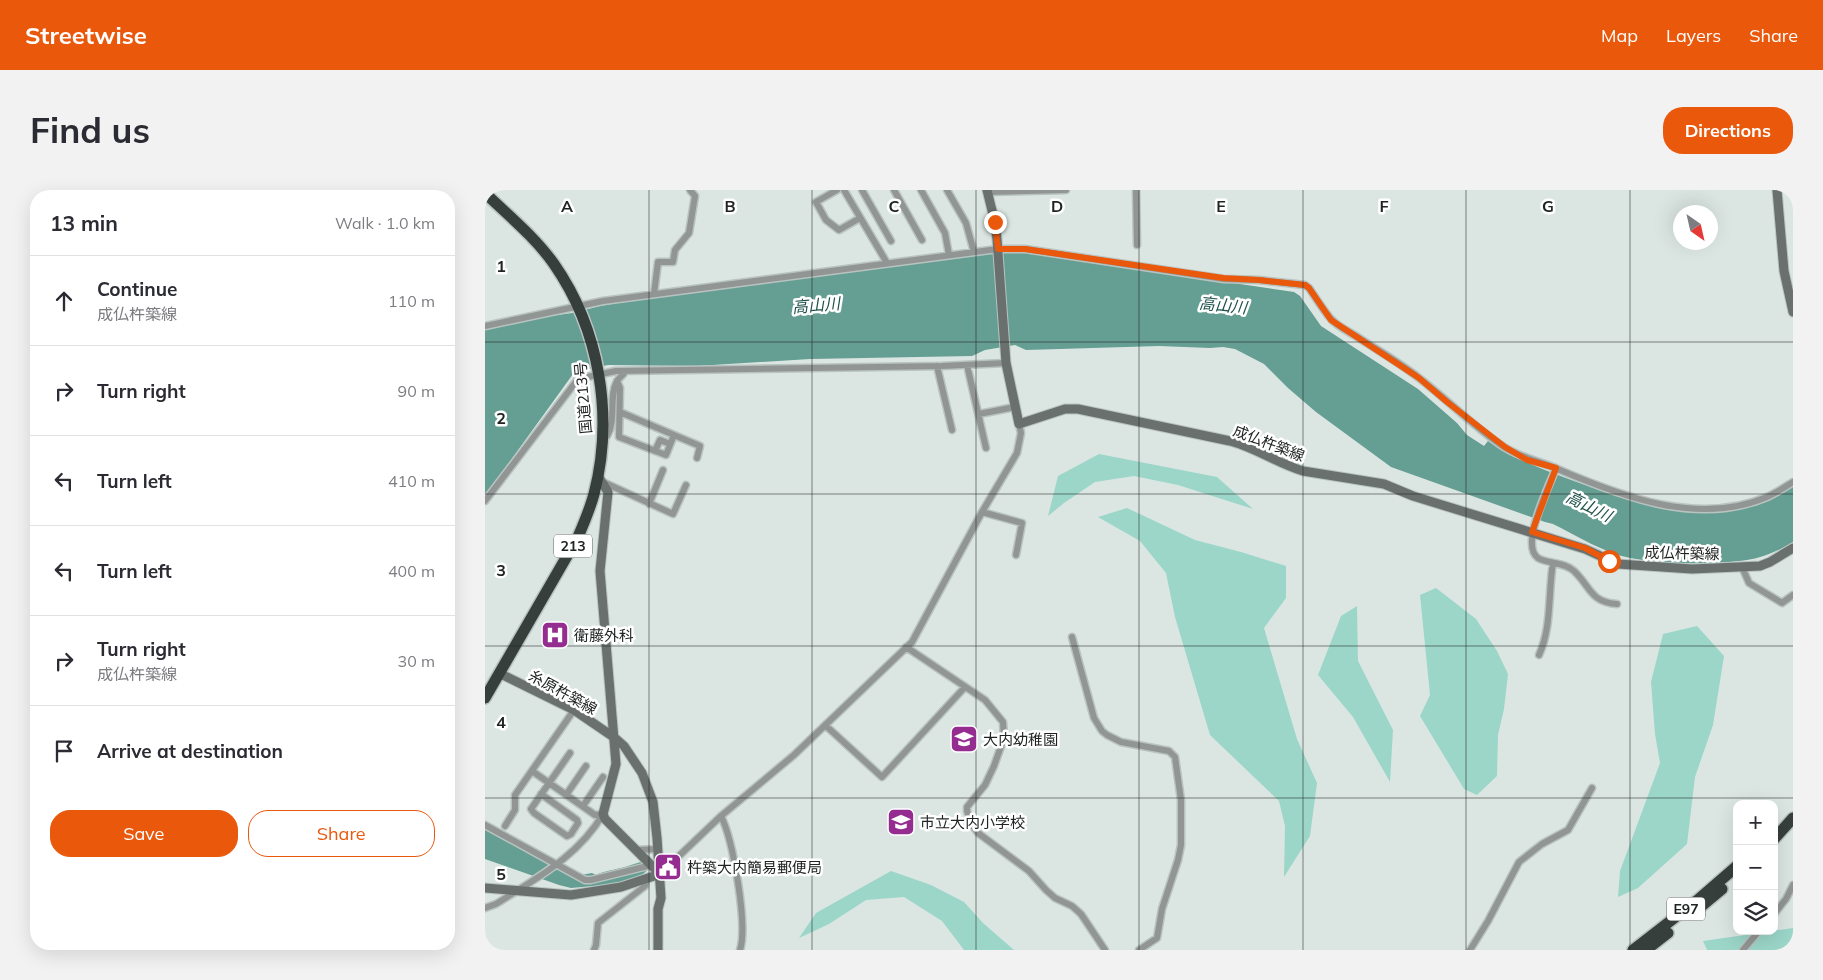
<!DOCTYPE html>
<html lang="en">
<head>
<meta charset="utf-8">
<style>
	:root { --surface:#fff; --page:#f2f2f3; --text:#2b2b33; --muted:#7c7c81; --line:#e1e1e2; --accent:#ea580c }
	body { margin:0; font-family:Mulish,"Noto Sans JP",sans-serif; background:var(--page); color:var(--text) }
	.controls { position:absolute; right:15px; bottom:15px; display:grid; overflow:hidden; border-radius:10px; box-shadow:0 5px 20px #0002 }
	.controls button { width:45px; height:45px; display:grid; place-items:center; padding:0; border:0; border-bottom:1px solid var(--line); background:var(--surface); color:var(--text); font:25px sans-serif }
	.compass { position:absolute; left:1188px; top:15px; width:45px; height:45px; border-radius:50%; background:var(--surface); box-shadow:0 5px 20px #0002; rotate:146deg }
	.stop { position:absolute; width:15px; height:15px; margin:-11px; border:4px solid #ea580c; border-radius:50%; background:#fff }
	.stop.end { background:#ea580c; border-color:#fff; box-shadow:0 1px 5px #0008 }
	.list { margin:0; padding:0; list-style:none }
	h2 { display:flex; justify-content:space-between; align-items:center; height:65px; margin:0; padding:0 20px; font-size:21px }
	h2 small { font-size:16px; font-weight:400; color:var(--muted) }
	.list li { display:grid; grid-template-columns:32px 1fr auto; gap:15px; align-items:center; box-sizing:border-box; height:90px; padding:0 20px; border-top:1px solid var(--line) }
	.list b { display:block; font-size:19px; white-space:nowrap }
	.list p { margin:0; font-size:16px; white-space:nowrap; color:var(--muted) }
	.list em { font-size:16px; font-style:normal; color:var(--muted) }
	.actions { display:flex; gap:10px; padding:15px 20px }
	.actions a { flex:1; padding:11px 0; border:1px solid var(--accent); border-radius:20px; text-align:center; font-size:18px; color:var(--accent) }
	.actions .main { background:var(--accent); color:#fff }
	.icon { flex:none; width:28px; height:28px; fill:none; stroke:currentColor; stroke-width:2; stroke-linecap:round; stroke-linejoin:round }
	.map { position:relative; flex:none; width:1308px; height:760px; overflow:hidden; border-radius:20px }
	header { display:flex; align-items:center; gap:30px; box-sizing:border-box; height:70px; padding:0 25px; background:var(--accent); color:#fff }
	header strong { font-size:24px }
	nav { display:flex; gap:28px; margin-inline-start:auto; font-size:18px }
	.intro { display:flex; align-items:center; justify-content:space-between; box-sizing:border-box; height:120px; padding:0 30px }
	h1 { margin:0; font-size:35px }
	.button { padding:12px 22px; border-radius:20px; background:var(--accent); color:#fff; font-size:18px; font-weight:700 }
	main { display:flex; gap:30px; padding:0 30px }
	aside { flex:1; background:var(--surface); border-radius:20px; box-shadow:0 5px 20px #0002 }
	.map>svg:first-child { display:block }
	.green { fill:#9bd6c9 }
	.water { fill:#659e92 }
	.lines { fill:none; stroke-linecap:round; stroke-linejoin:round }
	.street-casing { stroke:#b9c3c0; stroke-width:9 }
	.secondary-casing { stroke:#b9c3c0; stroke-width:11 }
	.highway-casing { stroke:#b9c3c0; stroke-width:14 }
	.street { stroke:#919594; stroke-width:6 }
	.secondary { stroke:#69706e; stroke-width:9 }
	.highway { stroke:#373f3d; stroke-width:11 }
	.route { stroke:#ea580c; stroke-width:6 }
	.grid { fill:none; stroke:#202423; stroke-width:1; stroke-opacity:0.55 }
	.labels { text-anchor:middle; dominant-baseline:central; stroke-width:5; stroke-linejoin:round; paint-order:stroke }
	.shield { fill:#fff; stroke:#636665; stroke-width:1 }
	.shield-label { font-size:14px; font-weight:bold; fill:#202423 }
	.street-label { font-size:15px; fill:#202423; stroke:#fff }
	.poi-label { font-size:15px; fill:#202423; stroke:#fff; text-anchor:start }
	.water-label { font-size:16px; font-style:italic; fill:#205249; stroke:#fff }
	.grid-label { font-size:16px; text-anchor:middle; font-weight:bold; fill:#202423; stroke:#fff; stroke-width:5; stroke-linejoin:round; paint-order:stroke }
</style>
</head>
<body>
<header>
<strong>Streetwise</strong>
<nav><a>Map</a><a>Layers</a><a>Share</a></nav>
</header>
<div class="intro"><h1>Find us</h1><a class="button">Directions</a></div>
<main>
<aside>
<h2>13 min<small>Walk · 1.0 km</small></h2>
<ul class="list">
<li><svg class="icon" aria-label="ahead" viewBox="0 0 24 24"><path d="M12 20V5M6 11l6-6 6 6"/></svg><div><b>Continue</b><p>成仏杵築線</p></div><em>110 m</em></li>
<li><svg class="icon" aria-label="right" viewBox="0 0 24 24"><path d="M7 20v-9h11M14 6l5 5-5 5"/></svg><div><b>Turn right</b></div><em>90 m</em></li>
<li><svg class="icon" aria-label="left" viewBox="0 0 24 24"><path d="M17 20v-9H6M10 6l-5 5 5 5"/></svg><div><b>Turn left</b></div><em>410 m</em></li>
<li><svg class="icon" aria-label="left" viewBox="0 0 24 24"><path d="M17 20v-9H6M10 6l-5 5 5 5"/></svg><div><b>Turn left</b></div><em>400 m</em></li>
<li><svg class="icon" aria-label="right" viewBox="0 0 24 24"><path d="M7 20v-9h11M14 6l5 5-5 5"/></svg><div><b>Turn right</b><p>成仏杵築線</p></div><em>30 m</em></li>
<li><svg class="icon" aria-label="arrive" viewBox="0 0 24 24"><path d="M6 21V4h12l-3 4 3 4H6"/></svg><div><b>Arrive at destination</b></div></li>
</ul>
<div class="actions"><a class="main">Save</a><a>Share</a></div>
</aside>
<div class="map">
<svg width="1308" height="760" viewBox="0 0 1308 760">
	<rect width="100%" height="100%" fill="#dbe6e3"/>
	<path class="green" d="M614,264l118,23 36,32 -75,-24 -44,-9 -39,6 -31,21 -16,13 10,-40z
		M642,318l68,32 46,12 45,14v32l-22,30 33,111 20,44 -7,53 -26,41 1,-51 -6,-25 -69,-66 -35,-118 -9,-44 -26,-32 -42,-24z
		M951,398l40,31 21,32 11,23 -4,35 -6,26 -1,41 -20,19 -13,-6 -44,-73 10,-21 -10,-100z
		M872,416l1,55 35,69 -3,52 -37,-65 -35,-42 23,-59z
		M1212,436l27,30 -11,69 -18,52 -8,67 -49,44 -20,9 2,-26 40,-108 -5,-29 -4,-52 12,-48z
		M406,681l40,14 33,17 19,21 31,27h-50l-22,-29 -38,-24 -38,3 -37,24 -30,14 17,-25z
		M1308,738v22h-86l-4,-9z"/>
	<path class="water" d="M508,62h30l271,40 6,4 21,30 97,63 39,34 10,12 17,11 4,-5c29,19 54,28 86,40 52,19 111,40 167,28 19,-4 36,-14 52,-24v57c-12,8 -31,16 -46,18 -34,5 -99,5 -132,-6 -22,-8 -42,-20 -62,-30l-8,-2 -154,-55 -75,-55 -28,-24 -24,-24 -29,-15 -12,-2 -13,1 -51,-2 -133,4 -11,-5 -30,5 -13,6 -162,3 -113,7 -89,-1 -20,4 -15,5 -88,122v-169l51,-9 36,-5 28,-7 41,-7z
		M0,637l96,48 11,-2 4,2c9,-5 26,-6 35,-10 5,-1 7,-3 12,-3l5,7c-6,8 -20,14 -30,13l-1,2 -46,4 -12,-3 -74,-26z"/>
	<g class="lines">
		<g class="street-casing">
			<path id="street" d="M352,0l-21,12 10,18 13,10 21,-12
				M359,0l43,73
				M377,0l29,51
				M409,0l28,50
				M436,0l24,43 4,22
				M462,0l19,33 8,29
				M651,0l1,55
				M502,2l79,-2
				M169,104l4,-32h15l2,-12 14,-17 6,-37 -5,-6
				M0,136l118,-25 395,-52h27l199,30 35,1 46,5 4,3c7,10 14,22 22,31 7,8 19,13 28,19 20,13 41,25 60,40 29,22 55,49 85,69 19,12 36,14 56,23 63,27 139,56 207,27 9,-4 18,-10 26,-15
				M482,175l19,83
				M452,176l15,64
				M132,191l3,7 -1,49 47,18 8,-20 -54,-23
				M494,224l36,-7
				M118,245l4,1c10,-17 1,-38 10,-55 2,-3 6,-6 8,-9
				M189,245l26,11 -3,12
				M170,261l5,-11 10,4
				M1071,278c-6,17 -37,77 -18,90 10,6 27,4 36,13 17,16 16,31 43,33
				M118,292l70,32 13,-29
				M0,311l93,-122 38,-8 326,-5 64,-3
				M164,314l14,-34
				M497,322l40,11 -6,32
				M1257,377l7,16 33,20 11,-8
				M587,447l22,81 8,13 5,4 14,7 48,9 6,6 6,43v45l-3,15 -16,49 -5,29 -18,12
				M421,457l79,53 18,22 1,16 -10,28 -9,19 -18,22v4l4,12 7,10 51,38 17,19 9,8 17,8 9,8 24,36
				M1054,465c13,-28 9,-62 14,-92
				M340,535l57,52 83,-90
				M47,581l63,44 8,-1
				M56,604l36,26 1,3 -7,11 -4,2 -33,-23 -3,-4 39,-56
				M81,605l20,-29
				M98,616l20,-29
				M236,626c12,24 27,109 19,134
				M0,635l100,55h6l61,-15
				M20,636l10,-16v-15l59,-85
				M152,660l21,-1
				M175,684l61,-58 73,-61 118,-113 70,-130 35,-59 4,-20 -2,-9
				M0,718l11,-4c39,-25 83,-48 107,-90
				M1289,724l12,-15 7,-14
				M109,760l2,-5 2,-22 47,-37 1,-6
				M985,760l18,-29 31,-59 23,-18 26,-14 24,-42
				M1258,760l16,-19"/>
		</g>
		<g class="secondary-casing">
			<path id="secondary" d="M502,0l8,33 2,16 9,124 13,61 46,-15h13l152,32c26,7 47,22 73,30l81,13 29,12 172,53 33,15 74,5 68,-3 10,-4 23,-14
				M1292,0l7,81 9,41
				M14,483l75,37 41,28 9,8 18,27 11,29 4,36 4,60 -3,11v41
				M0,698l86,7 50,-8 39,-13 -55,-55 -2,-5 13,-50 -16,-193 8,-79 -10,-16"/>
		</g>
		<g class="highway-casing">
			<path id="highway" d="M0,3c24,23 50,44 69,71 46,66 60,153 40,230 -4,15 -10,29 -16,43l-93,161
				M1289,649l19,-21
				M1207,724l30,-25
				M1148,760l67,-52 37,-32
				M1161,760l22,-17"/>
		</g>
		<use href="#street" class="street"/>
		<use href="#secondary" class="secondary"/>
		<use href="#highway" class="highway"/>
	</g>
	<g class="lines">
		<path class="route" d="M510,32l3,27h27l198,29 36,2 46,5 4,3 22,32 88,58 28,24 58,45 22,13 29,8 -24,64 53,16 24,13"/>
	</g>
	<path class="grid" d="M164,0v760M327,0v760M491,0v760M654,0v760M818,0v760M981,0v760M1145,0v760M0,152h1308M0,304h1308M0,456h1308M0,608h1308"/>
	<defs>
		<g id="hospital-square" transform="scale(1.4375)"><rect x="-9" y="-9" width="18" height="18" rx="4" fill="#952d91" stroke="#fff"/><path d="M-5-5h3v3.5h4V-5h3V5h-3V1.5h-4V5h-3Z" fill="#fff"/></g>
		<g id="school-square" transform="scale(1.4375)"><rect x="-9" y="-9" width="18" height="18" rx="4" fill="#952d91" stroke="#fff"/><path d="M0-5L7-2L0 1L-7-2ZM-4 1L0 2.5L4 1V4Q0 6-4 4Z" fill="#fff"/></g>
		<g id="civic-square" transform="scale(1.4375)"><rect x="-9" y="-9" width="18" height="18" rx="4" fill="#952d91" stroke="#fff"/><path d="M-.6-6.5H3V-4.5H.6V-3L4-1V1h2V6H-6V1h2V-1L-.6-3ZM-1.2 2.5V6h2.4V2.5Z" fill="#fff"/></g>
	</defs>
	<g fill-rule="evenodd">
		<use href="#hospital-square" x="70" y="445"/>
		<use href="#school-square" x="479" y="549"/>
		<use href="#school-square" x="416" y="632"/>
		<use href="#civic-square" x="183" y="677"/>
	</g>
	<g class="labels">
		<g class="shield">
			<rect x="69" y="344.5" width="38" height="23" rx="4"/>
			<rect x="1182" y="707.5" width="38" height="23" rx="4"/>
		</g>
		<g class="shield-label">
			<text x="88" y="356">213</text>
			<text x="1201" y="719">E97</text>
		</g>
		<g class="street-label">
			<text transform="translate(98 208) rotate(-95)">国道213号</text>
			<text transform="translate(784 253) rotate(21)">成仏杵築線</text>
			<text transform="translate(1197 363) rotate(1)">成仏杵築線</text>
			<text transform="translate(78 502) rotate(29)">糸原杵築線</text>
		</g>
		<g class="poi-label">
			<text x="89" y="445">衛藤外科</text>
			<text x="498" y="549">大内幼稚園</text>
			<text x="435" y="632">市立大内小学校</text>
			<text x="202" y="677">杵築大内簡易郵便局</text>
		</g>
		<g class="water-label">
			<text transform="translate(331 115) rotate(-5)">高山川</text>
			<text transform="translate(738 115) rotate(6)">高山川</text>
			<text transform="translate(1104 316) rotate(26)">高山川</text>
		</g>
	</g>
	<g class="grid-label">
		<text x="82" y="22">A</text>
		<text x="245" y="22">B</text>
		<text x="409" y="22">C</text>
		<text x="572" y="22">D</text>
		<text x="736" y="22">E</text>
		<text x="899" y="22">F</text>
		<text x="1063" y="22">G</text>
		<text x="16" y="82">1</text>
		<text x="16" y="234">2</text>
		<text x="16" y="386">3</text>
		<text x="16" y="538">4</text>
		<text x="16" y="690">5</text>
	</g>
</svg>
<div class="controls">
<button>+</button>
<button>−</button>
<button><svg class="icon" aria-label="layers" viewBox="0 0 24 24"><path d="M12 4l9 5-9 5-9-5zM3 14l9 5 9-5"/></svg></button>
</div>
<svg class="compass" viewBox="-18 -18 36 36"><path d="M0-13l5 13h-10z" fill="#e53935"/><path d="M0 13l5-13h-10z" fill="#7c7c81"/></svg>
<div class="stop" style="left:1124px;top:371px"></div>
<div class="stop end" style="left:510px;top:32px"></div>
</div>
</main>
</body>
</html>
